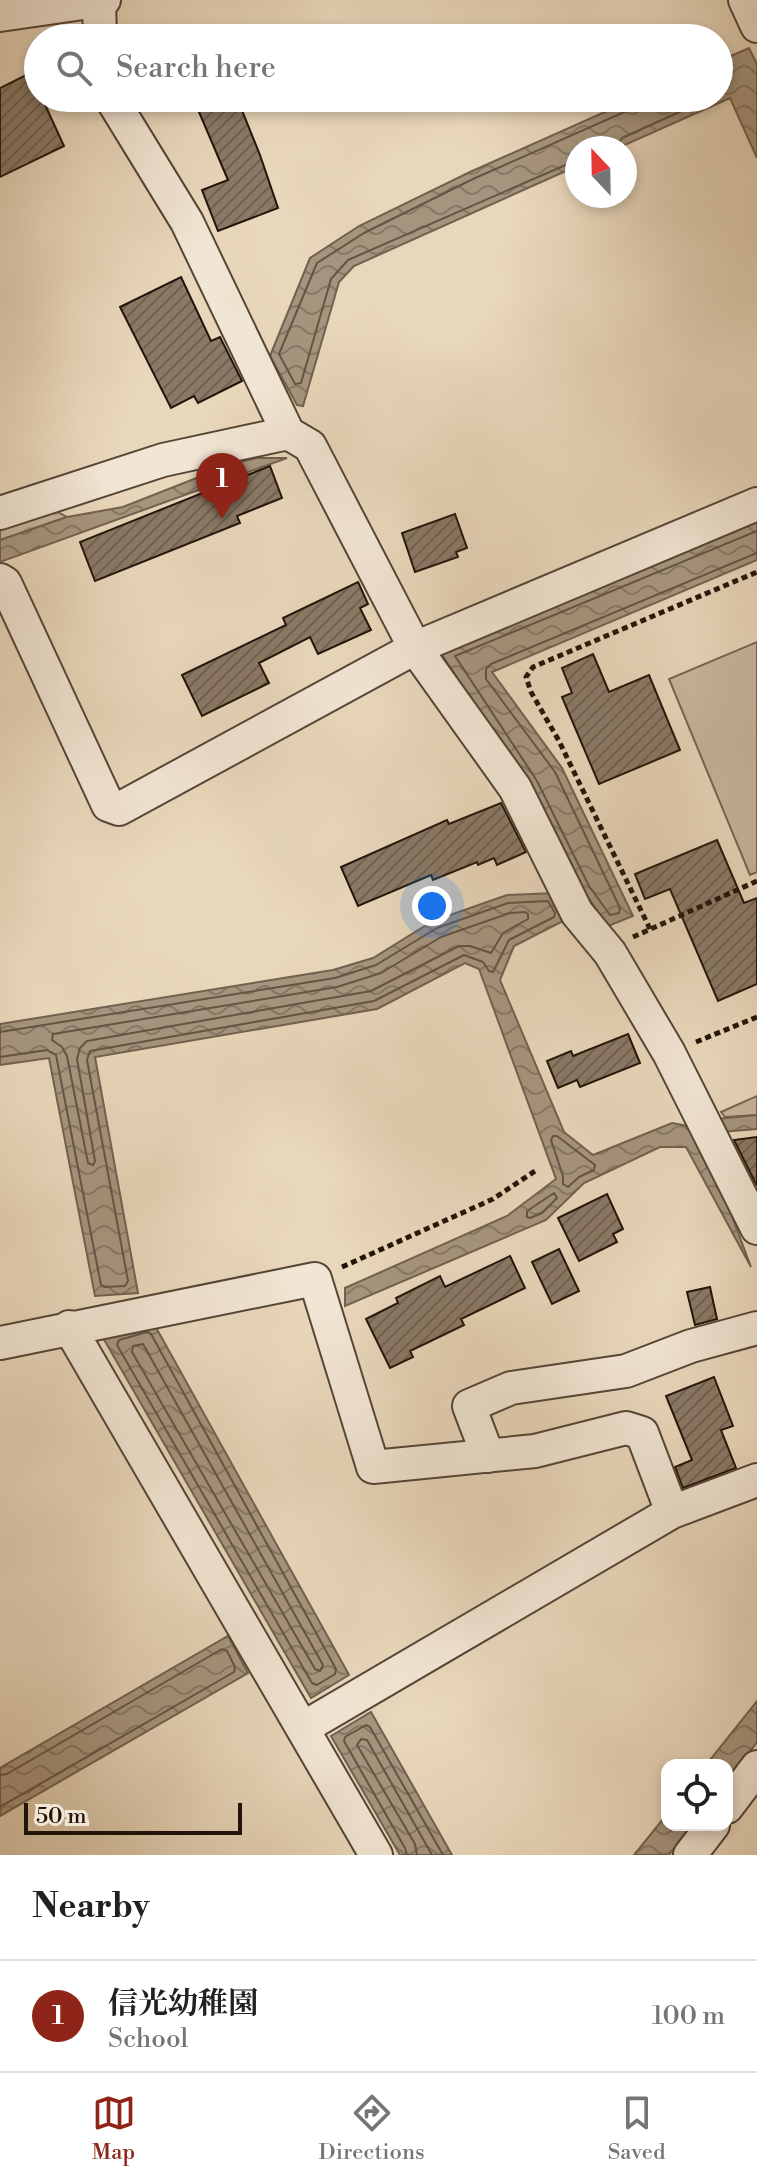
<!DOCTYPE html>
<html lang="en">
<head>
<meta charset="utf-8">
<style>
	:root { --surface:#fff; --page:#f2f2f2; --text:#202124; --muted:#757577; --line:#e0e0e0; --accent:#8f2418 }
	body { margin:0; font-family:"Libre Bodoni","Noto Serif JP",serif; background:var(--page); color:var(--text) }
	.controls { position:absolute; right:24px; bottom:24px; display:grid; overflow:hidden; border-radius:16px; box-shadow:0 4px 12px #0003 }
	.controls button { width:72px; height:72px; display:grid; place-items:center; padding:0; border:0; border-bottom:2px solid var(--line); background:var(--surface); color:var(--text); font:40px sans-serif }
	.compass { position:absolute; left:565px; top:136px; width:72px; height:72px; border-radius:50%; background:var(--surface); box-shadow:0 4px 12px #0003; rotate:338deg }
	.scale { position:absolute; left:24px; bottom:20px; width:218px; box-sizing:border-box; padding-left:8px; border:4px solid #231409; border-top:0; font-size:22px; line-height:28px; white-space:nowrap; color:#231409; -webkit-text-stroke:6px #f1e5d3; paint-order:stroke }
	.you { position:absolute; left:432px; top:906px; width:28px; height:28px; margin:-20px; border:6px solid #fff; border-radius:50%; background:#1a73e8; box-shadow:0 0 0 12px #1a73e833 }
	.badge { display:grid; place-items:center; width:52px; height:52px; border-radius:50%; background:var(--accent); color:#fff; font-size:26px; font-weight:700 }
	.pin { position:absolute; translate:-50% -66px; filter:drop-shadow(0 2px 4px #0008) }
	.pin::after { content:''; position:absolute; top:42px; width:28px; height:24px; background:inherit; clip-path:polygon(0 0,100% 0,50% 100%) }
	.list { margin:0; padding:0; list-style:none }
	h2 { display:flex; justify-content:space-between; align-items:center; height:104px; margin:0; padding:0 32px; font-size:34px }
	h2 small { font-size:26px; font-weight:400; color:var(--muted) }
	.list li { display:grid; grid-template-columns:52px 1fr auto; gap:24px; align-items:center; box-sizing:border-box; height:112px; padding:0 32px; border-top:2px solid var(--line) }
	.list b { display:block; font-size:30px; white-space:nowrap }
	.list p { margin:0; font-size:26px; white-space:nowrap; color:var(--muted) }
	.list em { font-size:26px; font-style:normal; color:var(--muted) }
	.icon { flex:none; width:44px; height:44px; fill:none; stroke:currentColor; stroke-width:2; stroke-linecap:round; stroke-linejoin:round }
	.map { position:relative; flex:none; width:757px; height:1855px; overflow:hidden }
	.search { position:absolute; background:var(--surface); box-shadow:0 4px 12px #0003; left:24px; right:24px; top:24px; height:88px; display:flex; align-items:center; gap:20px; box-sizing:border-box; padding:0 28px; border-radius:44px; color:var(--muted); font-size:30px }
	.sheet { height:216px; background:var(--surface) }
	nav { display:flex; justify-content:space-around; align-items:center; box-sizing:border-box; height:112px; border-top:2px solid var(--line); background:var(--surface); font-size:22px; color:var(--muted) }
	nav a { display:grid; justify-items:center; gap:4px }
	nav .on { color:var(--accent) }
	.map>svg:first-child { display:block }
	.green { fill:#c7b69d; stroke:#756553; stroke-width:2 }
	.forest { fill:url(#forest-crowns); stroke:#756553; stroke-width:2 }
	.water { fill:url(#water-waves); stroke:#72614f; stroke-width:2 }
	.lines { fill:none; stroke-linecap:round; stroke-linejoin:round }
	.shore { stroke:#645444; stroke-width:2 }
	.building { fill:url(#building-hatch); stroke:#231409; stroke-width:2 }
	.minor-casing { stroke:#544536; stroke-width:36 }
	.path { stroke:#231409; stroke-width:5; stroke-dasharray:6 4; stroke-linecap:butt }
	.minor { stroke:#f1e5d3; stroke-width:32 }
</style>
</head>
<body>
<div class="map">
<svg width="757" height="1855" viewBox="0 0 757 1855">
	<defs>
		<pattern id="forest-crowns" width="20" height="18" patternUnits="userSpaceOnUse" patternTransform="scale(2)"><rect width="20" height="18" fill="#c7b69d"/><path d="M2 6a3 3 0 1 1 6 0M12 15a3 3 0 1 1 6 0" fill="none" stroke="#ab9c86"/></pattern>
		<pattern id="water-waves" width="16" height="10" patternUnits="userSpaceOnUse" patternTransform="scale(2)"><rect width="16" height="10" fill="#a6957e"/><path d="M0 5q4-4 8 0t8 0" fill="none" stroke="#877865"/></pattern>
		<pattern id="building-hatch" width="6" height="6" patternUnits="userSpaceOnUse" patternTransform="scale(2)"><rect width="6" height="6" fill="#8a7966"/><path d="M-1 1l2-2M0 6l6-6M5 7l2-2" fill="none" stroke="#706252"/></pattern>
	</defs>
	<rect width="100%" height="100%" fill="#e9d7bb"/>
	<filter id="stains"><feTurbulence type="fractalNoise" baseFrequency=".0025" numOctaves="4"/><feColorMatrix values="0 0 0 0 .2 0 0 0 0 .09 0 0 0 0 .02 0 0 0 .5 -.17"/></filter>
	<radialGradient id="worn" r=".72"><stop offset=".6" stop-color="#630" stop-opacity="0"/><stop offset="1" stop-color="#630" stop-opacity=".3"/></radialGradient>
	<path class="green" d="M757,642v230l-7,3 -81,-196z
		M757,1096v19l-32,2 -4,-5z"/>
	<path class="forest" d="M50,508l17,9 -67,23v-16z"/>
	<path class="water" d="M749,48l8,16v94l-27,-60 -112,50h-41v18l-223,100 -15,16 -36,124 -6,-1 -27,-49 40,-98 49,-32 111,-54 166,-74h83v-37z
		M257,458h30l-287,104v-22l67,-23 56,-10 109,-43z
		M757,522v38l-265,112 70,96 71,148 -25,10 -26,-37 -52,-103 -90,-134z
		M554,893l13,26 -53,27 -14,34 64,152 29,23 79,-32 16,3 17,18 46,123 -65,-120h-26l-76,36 -38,37 -201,86v-18l162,-72 49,-37 -77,-210 -14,-6 -88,46 -282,48 43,236 -43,3 -46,-238 -49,7v-41l333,-54 40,-12 60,-37 74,-26z
		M757,1115v14l-36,3 -5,-13z
		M153,1322l196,353 -38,23 -209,-362z
		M228,1636l20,37 -248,143v-48z
		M757,1701v41l-30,40v-17h-21z
		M371,1712l81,143h-52l-69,-119z
		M667,1814v11h26l-24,30h-35z"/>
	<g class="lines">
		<path class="shore" d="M616,148l6,-10 88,-40
			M577,160l-229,100 -17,19 -30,104 -6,1 -16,-30 38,-91 47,-30 109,-54 158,-70 5,-5v-6
			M757,531l-302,125 82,125 52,105 21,29 9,-2 1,-5 -65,-136 -69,-93v-10l5,-5 266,-111
			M525,912l3,2v5l-25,14 -12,20 -21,-7h-11l-88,45 -284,50 -7,7 -3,11 18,102 -2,4 -5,-2 -21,-107 -5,-9 -10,-7 1,-6 284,-47 44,-14 60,-36 69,-24z
			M0,1032l335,-54 41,-13 61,-37 71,-25 40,-2 7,12 -1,4 -45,23 -16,32 -4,-1 -6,-9 -19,-7 -90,46 -284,50 -3,9 41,221 -3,5 -20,1 -4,-2 -45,-230 -9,-5 -47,7
			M553,1136h4l38,29 -1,5 -15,7 -11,10 -5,-3v-8l-12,-36z
			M554,1193l3,5 -15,15 -12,5 -3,-1v-6z
			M147,1332l4,2 185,335 -1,5 -18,11 -5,-2 -195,-338 2,-5z
			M143,1344l180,321 -3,6 -5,-2 -183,-317 1,-6z
			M0,1775l7,-1 215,-125 5,2 8,16 -1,5 -234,135
			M407,1855l-2,-7 -61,-107 1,-4 21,-12 4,2 73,128
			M417,1855l-2,-11 -58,-99 4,-6 6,1 65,115"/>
	</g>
	<path class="building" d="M30,73l8,17v8h4l22,48 -64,31v-89z
		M193,98h44l23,57 18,53 -60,23 -16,-41 26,-10z
		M181,277l30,64 9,-4 22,44 -44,22 -4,-7 -23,12 -51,-101z
		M270,466l12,32 -45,18 3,7 -145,58 -15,-39z
		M455,514l12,34 -11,4 2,5 -43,15 -13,-39z
		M358,582l10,22 -8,4 11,22 -53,24 -8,-17 -51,26 10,20 -67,33 -20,-41 104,-50 -3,-7z
		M593,654l16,38 40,-17 31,75 -81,34 -37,-87 10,-4 -10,-25z
		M501,803l25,49 -29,13 -3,-7 -16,7 -1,-3 -44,18 -2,-5 -73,31 -17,-39 106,-47 2,4z
		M717,840l27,63 13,-5v86l-39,17 -48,-112 -25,10 -10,-25z
		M628,1034l12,29 -60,24 -3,-7 -19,8 -11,-27 24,-10 2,5z
		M757,1137v49l-23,-46z
		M607,1194l16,35 -10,5 4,8 -38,19 -21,-43z
		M559,1249l20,42 -27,13 -20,-42z
		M510,1256l15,32 -64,31 3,6 -54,26 3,6 -23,11 -24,-49 32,-16 -2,-5 44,-22 5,11z
		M710,1287l7,32 -22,6 -8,-33z
		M714,1377l19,49 -12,4 15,38 -53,20 -8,-21 17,-7 -26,-64z"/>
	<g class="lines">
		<g class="minor-casing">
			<path id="minor" d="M745,0l12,26
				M99,1l1,37
				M0,15l104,-15
				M111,98l76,124 101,211 22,13 105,202 100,140 62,125 33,40 59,100 88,175
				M0,513l163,-53 125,-27
				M0,580l5,3 103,222 11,4 296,-161 342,-144
				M69,1327l307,528
				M0,1343l315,-64 58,188 162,-16 91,-23 16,5 30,79 85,-32
				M488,1456l-19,-50 42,-18 115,-17 65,-25 66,-18
				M303,1728l369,-216
				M727,1807l30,-40
				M690,1855l23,-30"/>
		</g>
		<path class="path" d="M650,929l-91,-188 -28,-49 -5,-15 7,-10 224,-95
			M633,937l124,-56
			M696,1042l61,-25
			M342,1267l151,-68 45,-30"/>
		<use href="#minor" class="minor"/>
	</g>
	<rect width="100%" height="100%" filter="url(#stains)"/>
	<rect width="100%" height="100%" fill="url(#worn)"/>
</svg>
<div class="controls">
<button><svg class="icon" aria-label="locate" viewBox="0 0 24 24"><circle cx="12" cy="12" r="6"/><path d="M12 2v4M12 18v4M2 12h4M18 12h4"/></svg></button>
</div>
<svg class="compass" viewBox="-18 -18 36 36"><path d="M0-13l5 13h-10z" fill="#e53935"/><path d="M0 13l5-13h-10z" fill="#757577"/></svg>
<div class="scale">50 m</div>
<div class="you"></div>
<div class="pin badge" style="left:222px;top:519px">1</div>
<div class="search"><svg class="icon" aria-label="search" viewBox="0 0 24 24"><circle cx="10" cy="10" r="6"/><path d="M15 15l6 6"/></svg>Search here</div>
</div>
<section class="sheet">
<h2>Nearby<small></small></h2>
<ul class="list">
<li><span class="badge">1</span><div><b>信光幼稚園</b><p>School</p></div><em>100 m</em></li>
</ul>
</section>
<nav>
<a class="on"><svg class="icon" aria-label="map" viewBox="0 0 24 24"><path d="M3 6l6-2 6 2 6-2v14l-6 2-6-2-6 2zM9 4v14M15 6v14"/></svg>Map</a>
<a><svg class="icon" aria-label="directions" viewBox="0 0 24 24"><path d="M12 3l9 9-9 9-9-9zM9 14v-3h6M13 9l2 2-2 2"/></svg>Directions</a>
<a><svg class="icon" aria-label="saved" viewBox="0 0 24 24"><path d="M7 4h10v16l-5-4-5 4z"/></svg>Saved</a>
</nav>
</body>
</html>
